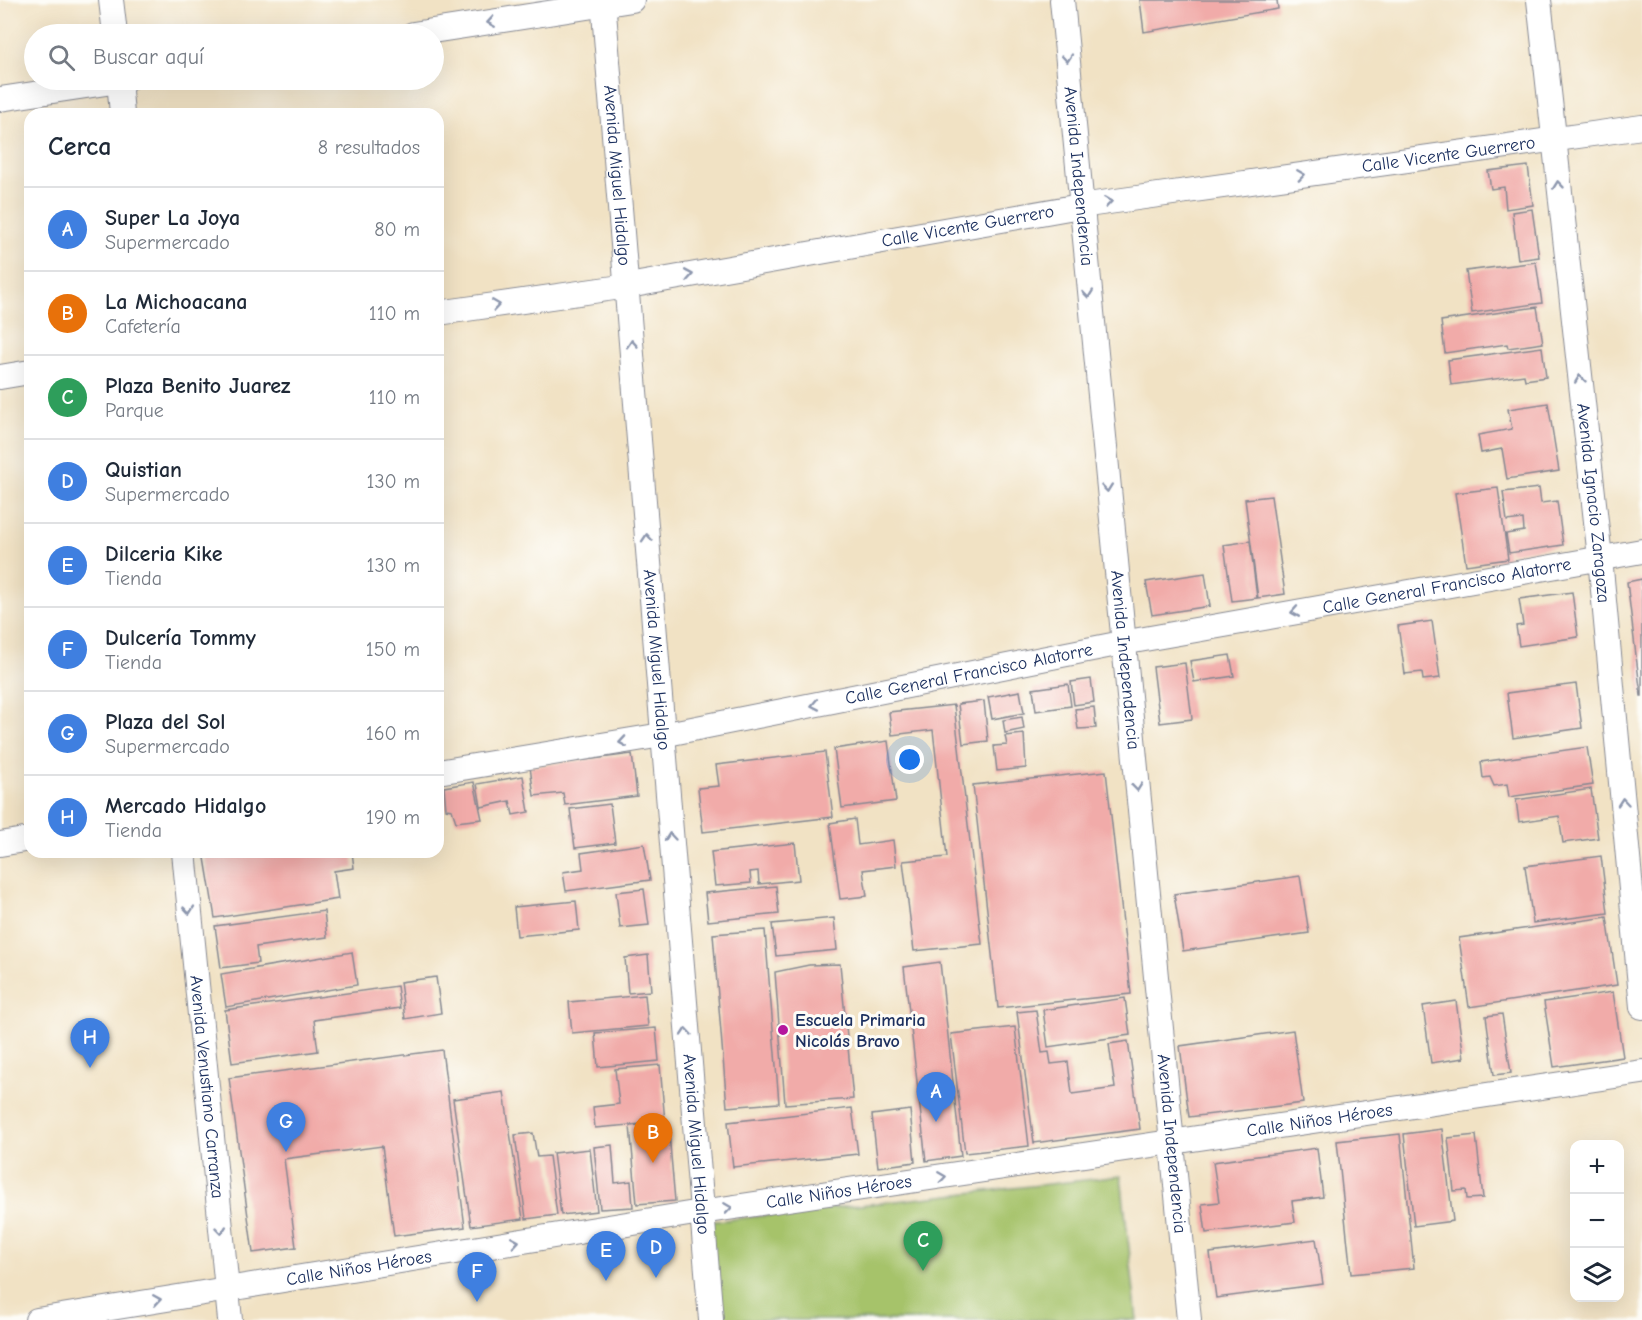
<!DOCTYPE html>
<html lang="es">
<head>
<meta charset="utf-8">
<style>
	:root { --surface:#fff; --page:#f6f6f7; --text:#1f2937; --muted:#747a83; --line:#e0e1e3; --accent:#db2777 }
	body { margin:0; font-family:"Comic Neue",sans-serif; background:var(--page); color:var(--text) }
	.controls { position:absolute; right:18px; bottom:18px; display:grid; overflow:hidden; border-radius:12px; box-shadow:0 6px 24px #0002 }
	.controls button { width:54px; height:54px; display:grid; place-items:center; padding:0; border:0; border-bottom:2px solid var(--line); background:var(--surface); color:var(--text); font:30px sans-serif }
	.you { position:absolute; left:910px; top:760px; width:21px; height:21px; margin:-15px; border:4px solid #fff; border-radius:50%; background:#1a73e8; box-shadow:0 0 0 9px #1a73e833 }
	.badge { display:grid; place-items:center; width:39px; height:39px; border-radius:50%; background:var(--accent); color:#fff; font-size:20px; font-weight:700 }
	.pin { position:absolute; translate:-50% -50px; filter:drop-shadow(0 2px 3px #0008) }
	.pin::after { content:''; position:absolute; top:32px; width:21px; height:18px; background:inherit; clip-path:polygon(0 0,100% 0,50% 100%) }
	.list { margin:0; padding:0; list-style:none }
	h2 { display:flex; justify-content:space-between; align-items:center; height:78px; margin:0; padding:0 24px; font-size:26px }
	h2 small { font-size:20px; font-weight:400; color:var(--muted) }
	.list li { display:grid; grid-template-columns:39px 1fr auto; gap:18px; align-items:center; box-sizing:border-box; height:84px; padding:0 24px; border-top:2px solid var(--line) }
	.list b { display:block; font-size:22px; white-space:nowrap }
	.list p { margin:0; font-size:20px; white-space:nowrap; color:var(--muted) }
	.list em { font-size:20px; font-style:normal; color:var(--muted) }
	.icon { flex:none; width:33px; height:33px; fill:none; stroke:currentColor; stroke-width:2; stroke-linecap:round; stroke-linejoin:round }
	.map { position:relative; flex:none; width:1642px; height:1320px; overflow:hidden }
	.search { position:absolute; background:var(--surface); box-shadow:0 6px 24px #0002; left:24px; top:24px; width:420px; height:66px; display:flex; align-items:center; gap:15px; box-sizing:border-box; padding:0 21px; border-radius:33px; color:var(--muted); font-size:22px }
	.panel { position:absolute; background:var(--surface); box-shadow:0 6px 24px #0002; left:24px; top:108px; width:420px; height:750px; border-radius:18px }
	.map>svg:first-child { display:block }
	.green { fill:#a6c36a; stroke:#607964; stroke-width:1.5 }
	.building { fill:#f1aba9 }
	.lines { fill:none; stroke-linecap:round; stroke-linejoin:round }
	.minor-casing { stroke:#868891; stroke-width:26 }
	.minor { stroke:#fff; stroke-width:24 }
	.oneway { stroke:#8d97ae }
	.poi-dot { fill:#b5179e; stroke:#fdfcf7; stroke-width:2 }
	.labels { text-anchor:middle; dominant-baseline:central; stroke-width:6; stroke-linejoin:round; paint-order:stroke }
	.street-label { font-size:18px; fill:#1b2f5e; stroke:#fdfcf7 }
	.poi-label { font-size:18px; font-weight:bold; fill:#1b2f5e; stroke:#fdfcf7; text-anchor:start }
</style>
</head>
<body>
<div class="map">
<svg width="1642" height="1320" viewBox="0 0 1642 1320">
	<rect width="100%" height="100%" fill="#fdfcf7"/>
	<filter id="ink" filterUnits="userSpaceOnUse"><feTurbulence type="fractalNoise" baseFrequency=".0167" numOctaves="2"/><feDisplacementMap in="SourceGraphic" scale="12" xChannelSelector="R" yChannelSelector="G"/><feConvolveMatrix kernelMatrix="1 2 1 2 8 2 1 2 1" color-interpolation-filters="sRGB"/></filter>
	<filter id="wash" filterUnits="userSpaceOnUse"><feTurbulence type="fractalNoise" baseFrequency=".008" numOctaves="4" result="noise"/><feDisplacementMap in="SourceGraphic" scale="24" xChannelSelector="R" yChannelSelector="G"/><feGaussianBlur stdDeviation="1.35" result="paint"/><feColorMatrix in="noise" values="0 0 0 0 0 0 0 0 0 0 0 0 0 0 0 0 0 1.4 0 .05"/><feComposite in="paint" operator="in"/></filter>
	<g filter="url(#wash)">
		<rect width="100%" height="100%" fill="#f1e2c4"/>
		<path class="green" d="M1121,1176l16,144h-418l-11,-98z"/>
		<g id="blocks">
			<path class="building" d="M1140,0h137l1,9 -134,23z
				M1528,166l5,39 -27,4 -2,-22 -13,2 -3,-18z
				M1532,209l7,48 -21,3 -6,-48z
				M1536,262l6,41 -70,10 -6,-42z
				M1537,307l6,36 -35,5 -1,-4 -62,9 -4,-32z
				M1542,347l4,30 -21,3 -1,-5 -73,10 -3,-25z
				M1548,403l11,68 -52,8 -5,-30 -21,4 -3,-18 34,-6 -4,-20z
				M1498,488l10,71 -42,6 -11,-72z
				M1539,488l2,15 16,-2 6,44 -54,8 -3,-19 18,-3 -1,-12 -16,2 -4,-29z
				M1271,496l14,98 -27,4 -13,-99z
				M1250,541l7,57 -25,3 -8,-56z
				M1205,573l5,33 -58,9 -6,-33z
				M1642,579v117h-1l-14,-114z
				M1572,592l6,45 -59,9 -3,-20 7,-1 -4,-26z
				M1432,621l8,57 -17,2 -1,-8 -17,2 -7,-48z
				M1230,655l4,21 -40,6 -4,-21z
				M1185,663l7,56 -32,4 -7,-56z
				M1091,679l3,23 -20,3 -3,-23z
				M1068,684l3,22 -35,5 -3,-22z
				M1576,684l6,44 -69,10 -6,-45z
				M1020,691l4,22 -32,6 -4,-22z
				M984,701l4,40 -25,3 -5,-40z
				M954,705l28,239 -68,7 -11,-90 44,-4 -14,-127 -41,5 -3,-23z
				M1094,707l2,21 -18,1 -3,-20z
				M1022,717l2,12 -19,4 -2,-13z
				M1024,734l2,34 -29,3 -3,-25 13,-1 -2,-9z
				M888,741l8,60 -54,7 -8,-59z
				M1587,747l6,38 -84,12 -2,-13 -13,2 -4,-9 -7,1 -2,-16z
				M825,752l8,65 -130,15 -5,-44 21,-2 -3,-21z
				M632,754l5,42 -72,9 -2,-12 -29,3 -4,-29z
				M1106,771l25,223 -133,14 -25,-223z
				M523,776l6,36 -16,3 -3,-14 -29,6 -4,-23z
				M474,782l8,37 -26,3 -4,-12 -6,-1 -2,-22z
				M1591,789l7,49 -35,5 -4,-27 -40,6 -3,-22z
				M610,804l5,39 -40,5 -5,-39z
				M855,819l3,26 35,-5 3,26 -33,4 4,26 -27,3 -10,-76z
				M795,843l4,37 -40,4 -1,-13 -8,1 1,11 -36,3 -4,-34z
				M644,844l6,36 -84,11 -3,-19 20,-3 -2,-16z
				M204,852h148l2,16 -20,3 4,28 -123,19z
				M1601,856l7,57 -75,10 -8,-57z
				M1300,876l9,57 -126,18 -9,-57z
				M776,886l3,28 -71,7 -3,-28z
				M644,889l5,36 -29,3 -4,-36z
				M576,901l3,29 -62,6 -3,-29z
				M324,911l3,26 -71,10 2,16 -37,5 -6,-42z
				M1607,917l10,68 -148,22 -10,-69z
				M834,918l3,32 -61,6 -4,-32z
				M765,930l14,173 -52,4 -14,-173z
				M352,952l5,33 -131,22 -5,-33z
				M648,955l3,36 -23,2 -3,-35z
				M940,962l21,194 -35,5 -22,-194z
				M840,964l13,135 -68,5 -10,-132 34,-7z
				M436,977l5,36 -36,6 -5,-37z
				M397,986l3,22 -86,12 4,31 -86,12 -7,-53z
				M1613,992l10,65 -69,10 -10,-65z
				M645,995l3,31 -76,7 -3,-31z
				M1125,998l5,37 -82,12 -5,-37z
				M1456,1001l8,57 -33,5 -8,-57z
				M1036,1010l6,43 7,-1 2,12 17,-2 4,32 43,-6 -6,-44 19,-3 12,88 -106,14 -17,-131z
				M1502,1014l9,59 -17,2 -8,-59z
				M1015,1027l14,119 -64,7 -14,-119z
				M656,1028l3,33 -61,6 -3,-34z
				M1293,1030l10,73 -114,14 -9,-71z
				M442,1050l23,177 -71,9 -12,-90 -98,13 12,88 -43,6 -24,-175z
				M660,1065l5,57 -70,6 -2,-21 26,-3 -4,-35z
				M504,1092l19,127 -52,7 -18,-127z
				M852,1108l6,46 -125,13 -5,-45z
				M910,1110l5,52 -37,5 -6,-52z
				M668,1122l7,79 -38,3 -7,-78z
				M1442,1129l11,92 -39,5 -10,-92z
				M533,1133l4,24 12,-1 8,59 -31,4 -11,-84z
				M1400,1134l14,134 -63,6 -14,-133z
				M1476,1135l7,63 -16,1 -1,-9 -12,1 -6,-53z
				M612,1145l3,38 16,-2 2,26 -33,2 -6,-62z
				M1317,1148l6,49 -31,4 3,21 -89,11 -4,-29 17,-2 -6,-40z
				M590,1149l7,62 -36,4 -8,-62z
				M1316,1239l7,45 -107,14 -6,-45z"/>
		</g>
	</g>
	<g filter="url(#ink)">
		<use href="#blocks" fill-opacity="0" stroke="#868891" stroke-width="1.5"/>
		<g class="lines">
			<g class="minor-casing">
				<g id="minor">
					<path d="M111,0l4,34"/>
					<path id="s1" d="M603,0l108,1320"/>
					<path id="s2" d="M1062,0l127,1320"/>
					<path id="s3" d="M1539,0l61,558 42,449"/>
					<path d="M413,34l219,-34"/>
					<path d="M119,80l3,34"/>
					<path d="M0,99l126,-19"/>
					<path id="s4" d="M438,313l190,-27 452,-80 562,-79"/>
					<path d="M0,377l30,-5"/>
					<path id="s5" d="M438,772l224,-37 460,-92 520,-92"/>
					<path d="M0,844l30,-5"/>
					<path id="s6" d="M184,852l46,468"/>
					<path id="s7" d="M37,1320l664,-108 941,-140"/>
				</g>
			</g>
			<use href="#minor" class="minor"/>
		</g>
		<defs><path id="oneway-chevron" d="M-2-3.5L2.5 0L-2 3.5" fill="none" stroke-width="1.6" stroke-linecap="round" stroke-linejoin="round" transform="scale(1.5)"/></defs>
		<g class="oneway">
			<use href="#oneway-chevron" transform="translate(491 22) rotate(171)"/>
			<use href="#oneway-chevron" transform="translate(1067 58) rotate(85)"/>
			<use href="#oneway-chevron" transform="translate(1301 175) rotate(-8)"/>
			<use href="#oneway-chevron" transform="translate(1558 185) rotate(-96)"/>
			<use href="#oneway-chevron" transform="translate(1108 202) rotate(-8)"/>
			<use href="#oneway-chevron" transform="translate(689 275) rotate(-10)"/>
			<use href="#oneway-chevron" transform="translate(1088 294) rotate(84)"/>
			<use href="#oneway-chevron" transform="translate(496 305) rotate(-8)"/>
			<use href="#oneway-chevron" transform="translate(632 344) rotate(-94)"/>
			<use href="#oneway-chevron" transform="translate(1580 379) rotate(-96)"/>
			<use href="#oneway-chevron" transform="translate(1107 488) rotate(84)"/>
			<use href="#oneway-chevron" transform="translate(647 538) rotate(-94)"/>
			<use href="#oneway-chevron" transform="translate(1295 612) rotate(170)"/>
			<use href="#oneway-chevron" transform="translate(815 705) rotate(169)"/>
			<use href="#oneway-chevron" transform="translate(623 742) rotate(171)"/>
			<use href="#oneway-chevron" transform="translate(1137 787) rotate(84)"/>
			<use href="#oneway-chevron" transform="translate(1623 802) rotate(-95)"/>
			<use href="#oneway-chevron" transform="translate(670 837) rotate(-95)"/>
			<use href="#oneway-chevron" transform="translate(189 910) rotate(85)"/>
			<use href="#oneway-chevron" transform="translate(686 1032) rotate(-95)"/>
			<use href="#oneway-chevron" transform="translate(942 1177) rotate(-8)"/>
			<use href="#oneway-chevron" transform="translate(728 1208) rotate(-8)"/>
			<use href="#oneway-chevron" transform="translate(221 1230) rotate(84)"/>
			<use href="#oneway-chevron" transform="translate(515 1242) rotate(-9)"/>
			<use href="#oneway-chevron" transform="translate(157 1300) rotate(-9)"/>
		</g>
	</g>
	<circle class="poi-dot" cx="783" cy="1030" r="6"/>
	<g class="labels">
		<g class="street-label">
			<text stroke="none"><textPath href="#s4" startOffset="1023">Calle Vicente Guerrero</textPath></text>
			<text stroke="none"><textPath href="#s1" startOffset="176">Avenida Miguel Hidalgo</textPath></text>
			<text stroke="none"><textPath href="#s2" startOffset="177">Avenida Independencia</textPath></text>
			<text stroke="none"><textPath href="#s4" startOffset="537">Calle Vicente Guerrero</textPath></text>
			<text stroke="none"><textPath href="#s3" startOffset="506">Avenida Ignacio Zaragoza</textPath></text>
			<text stroke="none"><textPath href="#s5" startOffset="1026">Calle General Francisco Alatorre</textPath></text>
			<text stroke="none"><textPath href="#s1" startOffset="662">Avenida Miguel Hidalgo</textPath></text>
			<text stroke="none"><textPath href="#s2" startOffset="663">Avenida Independencia</textPath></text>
			<text stroke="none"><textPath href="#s5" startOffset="540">Calle General Francisco Alatorre</textPath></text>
			<text stroke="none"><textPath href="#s6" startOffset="236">Avenida Venustiano Carranza</textPath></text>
			<text stroke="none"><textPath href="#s7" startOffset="1298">Calle Niños Héroes</textPath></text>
			<text stroke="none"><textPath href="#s1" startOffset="1148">Avenida Miguel Hidalgo</textPath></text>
			<text stroke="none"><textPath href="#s2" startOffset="1149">Avenida Independencia</textPath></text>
			<text stroke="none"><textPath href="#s7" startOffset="812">Calle Niños Héroes</textPath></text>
			<text stroke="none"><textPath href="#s7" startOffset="326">Calle Niños Héroes</textPath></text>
		</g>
		<g class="poi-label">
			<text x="795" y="1020">Escuela Primaria<tspan x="795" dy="21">Nicolás Bravo</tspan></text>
		</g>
	</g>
</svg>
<div class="controls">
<button>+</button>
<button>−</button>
<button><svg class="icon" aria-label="layers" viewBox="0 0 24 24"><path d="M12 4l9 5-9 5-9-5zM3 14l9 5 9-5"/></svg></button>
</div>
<div class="you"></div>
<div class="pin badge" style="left:936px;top:1122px;background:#3f7fe0">A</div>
<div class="pin badge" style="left:653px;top:1163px;background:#e8710a">B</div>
<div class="pin badge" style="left:923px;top:1271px;background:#2e9e5b">C</div>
<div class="pin badge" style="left:656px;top:1278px;background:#3f7fe0">D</div>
<div class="pin badge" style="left:606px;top:1281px;background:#3f7fe0">E</div>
<div class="pin badge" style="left:477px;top:1302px;background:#3f7fe0">F</div>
<div class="pin badge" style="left:286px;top:1152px;background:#3f7fe0">G</div>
<div class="pin badge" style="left:90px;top:1068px;background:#3f7fe0">H</div>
<div class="search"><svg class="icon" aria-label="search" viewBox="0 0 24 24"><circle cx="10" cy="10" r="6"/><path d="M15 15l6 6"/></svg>Buscar aquí</div>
<section class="panel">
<h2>Cerca<small>8 resultados</small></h2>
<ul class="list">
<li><span class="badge" style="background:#3f7fe0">A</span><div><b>Super La Joya</b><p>Supermercado</p></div><em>80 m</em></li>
<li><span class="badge" style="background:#e8710a">B</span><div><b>La Michoacana</b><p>Cafetería</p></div><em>110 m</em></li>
<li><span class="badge" style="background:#2e9e5b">C</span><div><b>Plaza Benito Juarez</b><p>Parque</p></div><em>110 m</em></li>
<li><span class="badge" style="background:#3f7fe0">D</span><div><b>Quistian</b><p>Supermercado</p></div><em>130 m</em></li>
<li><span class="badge" style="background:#3f7fe0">E</span><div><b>Dilceria Kike</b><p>Tienda</p></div><em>130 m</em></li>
<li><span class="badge" style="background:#3f7fe0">F</span><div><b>Dulcería Tommy</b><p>Tienda</p></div><em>150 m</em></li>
<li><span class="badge" style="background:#3f7fe0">G</span><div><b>Plaza del Sol</b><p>Supermercado</p></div><em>160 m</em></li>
<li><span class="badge" style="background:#3f7fe0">H</span><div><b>Mercado Hidalgo</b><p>Tienda</p></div><em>190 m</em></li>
</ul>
</section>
</div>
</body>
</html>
